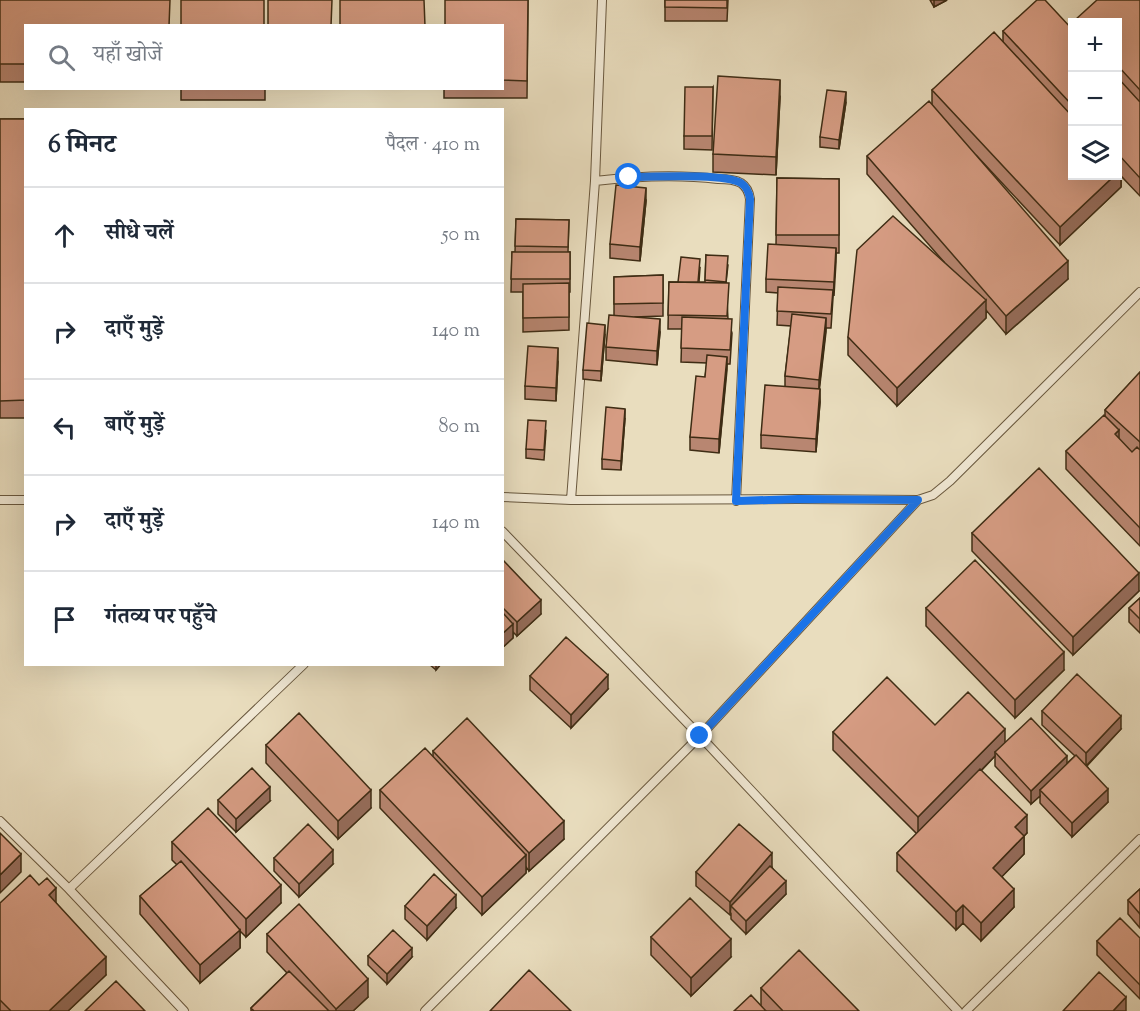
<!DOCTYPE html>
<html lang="hi">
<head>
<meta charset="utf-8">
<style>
	:root { --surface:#fff; --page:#f2f2f3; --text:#1f2937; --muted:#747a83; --line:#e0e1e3 }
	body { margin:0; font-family:"Sorts Mill Goudy","Noto Serif Devanagari",serif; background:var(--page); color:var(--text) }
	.controls { position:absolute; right:18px; top:18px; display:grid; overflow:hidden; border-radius:0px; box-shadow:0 6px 24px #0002 }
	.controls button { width:54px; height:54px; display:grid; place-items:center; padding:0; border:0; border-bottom:2px solid var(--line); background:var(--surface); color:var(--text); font:30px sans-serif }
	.stop { position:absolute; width:18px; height:18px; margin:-14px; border:4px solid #1a73e8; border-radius:50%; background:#fff }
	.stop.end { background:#1a73e8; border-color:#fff; box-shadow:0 2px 6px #0008 }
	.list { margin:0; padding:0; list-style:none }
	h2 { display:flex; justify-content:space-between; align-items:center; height:78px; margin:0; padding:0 24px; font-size:26px }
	h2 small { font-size:20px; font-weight:400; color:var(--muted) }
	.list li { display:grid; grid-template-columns:39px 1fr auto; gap:18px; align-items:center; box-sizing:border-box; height:96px; padding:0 24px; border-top:2px solid var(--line) }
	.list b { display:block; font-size:22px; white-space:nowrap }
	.list em { font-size:20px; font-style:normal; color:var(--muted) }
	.icon { flex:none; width:33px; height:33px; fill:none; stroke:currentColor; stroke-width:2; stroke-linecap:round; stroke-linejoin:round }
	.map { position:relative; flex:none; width:1140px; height:1011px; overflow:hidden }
	.search { position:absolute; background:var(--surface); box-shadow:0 6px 24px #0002; left:24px; top:24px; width:480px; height:66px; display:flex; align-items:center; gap:15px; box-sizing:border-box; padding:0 21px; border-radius:0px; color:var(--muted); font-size:22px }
	.panel { position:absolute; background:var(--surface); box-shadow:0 6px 24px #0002; left:24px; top:108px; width:480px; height:558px; border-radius:0px }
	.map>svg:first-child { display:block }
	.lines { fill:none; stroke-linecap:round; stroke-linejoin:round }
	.lane-casing { stroke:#69583e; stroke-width:10 }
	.lane { stroke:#f1e9d5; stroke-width:8 }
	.wall { fill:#b88671; stroke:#3e2c14; stroke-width:1.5 }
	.shaded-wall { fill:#966d5c; stroke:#3e2c14; stroke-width:1.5 }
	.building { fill:#d69c83; stroke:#3e2c14; stroke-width:1.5 }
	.route { stroke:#1a73e8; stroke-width:8 }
</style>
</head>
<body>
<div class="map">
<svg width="1140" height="1011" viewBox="0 0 1140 1011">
	<rect width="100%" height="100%" fill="#e9ddbe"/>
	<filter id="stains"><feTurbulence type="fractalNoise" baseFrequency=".00333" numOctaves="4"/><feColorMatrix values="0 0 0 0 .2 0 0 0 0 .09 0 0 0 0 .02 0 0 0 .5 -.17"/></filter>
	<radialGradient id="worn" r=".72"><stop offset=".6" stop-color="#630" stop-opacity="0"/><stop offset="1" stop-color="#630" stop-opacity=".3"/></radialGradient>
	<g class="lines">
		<g class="lane-casing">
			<path id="lane" d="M595,181c41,-5 82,-7 123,-2 7,0 16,0 23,4 6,4 8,9 9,16l-14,302
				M502,497l69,3 227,-1 120,1 15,-5 17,-14 190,-189
				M0,500h26
				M571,500l24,-319 7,-181
				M502,531l198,205 258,275
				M0,821l69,68
				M184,1011l-115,-122 235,-225
				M425,1011l275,-275 218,-236
				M966,1011l174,-172"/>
		</g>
		<use href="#lane" class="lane"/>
	</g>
	<path class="wall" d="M0,0l26,26v56h-26z
		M528,0l-1,98h-83v-10h58v-62z
		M665,0h63l-1,21h-62z
		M930,0h17l-13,7z
		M1140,0v196l-19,-20v11l-61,58 -84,-90 92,124 -62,55 -20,-24v8l-89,88 -49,-51v-18l96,-75 -77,-88v-18l65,-51v-15l71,-48v-11l69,-2v147h46v-154h-43v-2z
		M713,87l-1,63 -28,-1v-13z
		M181,88h84v12h-84z
		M780,97l-4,78 -63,-3v-18z
		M846,102l-7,47 -19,-2v-10z
		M0,119h26v299h-26z
		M777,178l62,1v74h-3l-5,75h-5l-7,61 1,13 -4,50 -55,-4v-13l24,-49v-10l6,-50 -14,-1 1,-32 -12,-1v-13l10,-34z
		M646,201l-6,60 -30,-3v-14z
		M516,219l53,1 -1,32h2v40h-1v38l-46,2v-40h-12l1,-40h3z
		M706,255l22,10 -2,18 2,36 4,14 -2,31h-3l-8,89 -29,-3v-13l15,-60 2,-14 -26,-1 1,-33h-14l1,-47h9l22,-14 -1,14h6z
		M663,275v41l-27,1 24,15 -3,33 -51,-5v-13l8,-32v-38z
		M605,334l-4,47 -18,-2v-9z
		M558,362l-2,39 -31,-2v-13z
		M1140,372v174l-74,-77v-18l39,-35v-6z
		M625,418l-4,52 -19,-1v-10z
		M546,431l-2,29 -18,-2v-9z
		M972,533l167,58 -66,64 -101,-104z
		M502,559l39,55 -24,22 -4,-4v6l-11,10z
		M1140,598v35l-11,-11v-14z
		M926,608l138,62 -49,48 -89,-92z
		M429,664h12l-5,6z
		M530,676l78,13 -37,39 -41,-38z
		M1042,711l79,18 -34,37 21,36 -36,35 -32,-34v-7l-9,8 -36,-38v-10l-14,15 46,62 -3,3v18l-22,22 12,31 -33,34 -18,-18 -7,7 -59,-59v-18l20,-19 -84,-84v-18l172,12 62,19 8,-7 -33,-31z
		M266,745l105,63 -33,31 -72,-76z
		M433,751l131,88 -35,32 -3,-4v6l-44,42 -102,-107v-18l53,-33z
		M218,800l52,1 -34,31 -18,-18z
		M172,842l109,61 -35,34 -6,-6v17l-40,35 -60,-69v-18l37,-31 -5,-5z
		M274,858l59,6 -34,33 -25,-26z
		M772,867l14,27 -40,40 -15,-15v-5l-1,1 -34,-29v-14z
		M1140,889v39l-12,-14v-14z
		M0,903h56l50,72 -38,36h-68z
		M405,906l51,2 -29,32 -22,-21z
		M267,934l101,63 -15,14h-102v-3l36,-35 -20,-21z
		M651,937l80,20 -40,39 -40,-41z
		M1140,938v61l-43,-44v-14z
		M368,956l44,1 -25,27 -19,-19z
		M761,988l98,23h-125l27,-6z"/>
	<path class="shaded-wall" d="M934,0h13l-13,7z
		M780,80v17l-4,78v-18z
		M846,92v10l-7,47v-9z
		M1121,169v18l-61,58v-18l54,-51h4v-3z
		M646,188v13l-6,60v-14z
		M836,248v14l-2,34v-14z
		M1068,261v18l-62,55v-18z
		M986,300v18l-89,88v-18z
		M826,318v14l-7,61v-13z
		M660,319v13l-3,33v-14z
		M605,325v9l-4,47v-10z
		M558,348v14l-2,39v-13z
		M727,357v13l-8,83v-14z
		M820,389v13l-4,50v-13z
		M625,409v9l-4,52v-9z
		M1119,430v18l-4,-14z
		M1139,573v18l-66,64v-18z
		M541,600v14l-24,22v-14z
		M513,624v14l-11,10v-14z
		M1064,652v18l-49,48v-18z
		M436,664h5l-5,6z
		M608,675v14l-37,39v-13z
		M1121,716v13l-35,37v-13z
		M1005,729v18l-10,5v4l-77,79v-18z
		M1067,756v14l-27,20v6l-9,8v-13z
		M270,787v14l-34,31v-13z
		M1108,789v13l-36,35v-14z
		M371,790v18l-33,31v-18z
		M1027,815v18l-12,12v-18z
		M564,821v18l-35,32v-18z
		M1024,836v18l-31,32v-18z
		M333,850v14l-34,33v-13z
		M772,853v14l-41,39 -1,9v-13z
		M21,854v18l-21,21v-18z
		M526,855v18l-44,42v-18z
		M786,881v13l-40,40v-13z
		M281,885v18l-35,34v-18z
		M56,888v18l-7,-11z
		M1014,889v18l-33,34v-18z
		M456,895v13l-29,32v-14z
		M963,905v18l-7,7v-18z
		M240,930v18l-40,35v-18z
		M731,939v18l-40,39v-18z
		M412,948v9l-25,27v-10z
		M106,957v18l-38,36h-19z
		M368,979v18l-15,14h-17v-2z
		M1126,997v14h-13z"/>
	<path class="building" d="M0,0h170l-1,26h-143v38h-26z
		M181,0h83v26h-83z
		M268,0h64l-1,26h-63z
		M340,0h84l1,26h-85z
		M445,0h83l-1,81 -25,-1v-54h-57z
		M665,0h62v8l-62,-1z
		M1037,0h8l27,29v76l-69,-74z
		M1097,0h43v90l-22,-24v-44h-41l-2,-2z
		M994,32l78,84v60h42l-54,51 -128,-137z
		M718,76l62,4 -4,77 -63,-3z
		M1118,78l22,24v76l-22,-24z
		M685,87h28l-1,49h-28z
		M827,90l19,2 -7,48 -19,-3z
		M929,101l139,160 -62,55 -139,-160z
		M0,119h26v281l-26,1z
		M1118,165l3,4 -3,4z
		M777,178l62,1v56h-63z
		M616,185l30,3 -6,59 -30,-3z
		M893,216l93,84 -89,88 -49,-51 9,-87z
		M516,219l53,1 -1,27 -53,-1z
		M768,244l68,4 -2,34 -68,-3z
		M512,252h58v27h-59z
		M706,255l22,1 -2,26 -21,-2z
		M681,257l19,2 -2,23h-20z
		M663,275v28l-49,1v-27z
		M669,282l60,1 -2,33 -59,-1z
		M569,283v34l-46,1v-34z
		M778,287l55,3 -2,24 -54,-3z
		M792,314l34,4 -7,62 -34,-4z
		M609,315l51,4 -3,32 -51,-4z
		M682,317l50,2 -2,31 -49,-2z
		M587,323l18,2 -4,46 -18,-1z
		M528,346l30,2 -2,40 -31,-2z
		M707,355l20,2 -8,82 -29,-2 6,-61 9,1z
		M1140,372v70l-35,-32z
		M765,385l55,4 -4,50 -55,-4z
		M606,407l19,2 -4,52 -19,-2z
		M1104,415l15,15 -4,4 17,18 5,-5 3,3v78l-74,-77z
		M528,420l18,1 -2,29 -18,-1z
		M1039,468l100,105 -66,64 -101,-104z
		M502,559l39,41 -24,22 -15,-15z
		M975,560l89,92 -49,48 -89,-92z
		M1140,598v21l-11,-11z
		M502,612l11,12 -11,10z
		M566,637l42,38 -37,40 -41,-39z
		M1077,674l44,42 -35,37 -44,-42z
		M887,677l48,48 33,-33 37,37 -87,88 -85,-85z
		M299,713l72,77 -33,31 -72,-76z
		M467,718l97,103 -35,32 -96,-102z
		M1031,718l36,38 -36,35 -36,-39z
		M425,748l101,107 -44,42 -102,-107z
		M1076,755l32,34 -36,34 -32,-33z
		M252,768l18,19 -34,32 -18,-19z
		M980,769l47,46 -12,12 9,9 -31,32 21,21 -33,34 -18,-18 -7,7 -59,-59z
		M208,808l73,77 -35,34 -74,-77z
		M308,824l25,26 -34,34 -25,-26z
		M739,824l33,29 -42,49 -34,-30z
		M0,833l21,21 -21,21z
		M181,861l59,69 -40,35 -60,-69z
		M770,866l16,15 -40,40 -15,-15z
		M434,874l22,21 -29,31 -22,-20z
		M30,875l9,10 8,-7 9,10 -7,7 57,62 -57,54h-38l-11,-11v-97z
		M1140,889v25l-12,-14z
		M690,898l41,41 -40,39 -40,-41z
		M299,904l69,75 -32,30 -69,-75z
		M1120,918l20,20v47l-43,-44z
		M393,930l19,18 -25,26 -19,-18z
		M799,950l60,61h-76l-22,-23z
		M529,970l42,41h-81z
		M289,971l40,40h-75l-3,-3z
		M1099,972l27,25 -13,14h-50z
		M116,981l29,30h-60z
		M751,995l15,16h-32z"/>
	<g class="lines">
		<path class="route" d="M629,177c23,0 95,-4 112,6 6,4 8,9 9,16l-14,302 62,-2 120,1 -218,236"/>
	</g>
	<rect width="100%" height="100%" filter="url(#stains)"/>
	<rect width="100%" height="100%" fill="url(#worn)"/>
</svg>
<div class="controls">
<button>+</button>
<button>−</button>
<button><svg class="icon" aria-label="layers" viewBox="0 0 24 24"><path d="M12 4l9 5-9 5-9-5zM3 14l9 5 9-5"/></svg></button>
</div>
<div class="stop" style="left:629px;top:177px"></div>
<div class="stop end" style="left:700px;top:736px"></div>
<div class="search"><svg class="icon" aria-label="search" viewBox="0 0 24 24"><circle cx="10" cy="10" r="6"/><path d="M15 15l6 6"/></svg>यहाँ खोजें</div>
<section class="panel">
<h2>6 मिनट<small>पैदल · 410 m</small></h2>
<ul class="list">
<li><svg class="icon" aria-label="ahead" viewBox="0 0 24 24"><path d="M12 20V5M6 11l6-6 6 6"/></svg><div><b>सीधे चलें</b></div><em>50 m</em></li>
<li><svg class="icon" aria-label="right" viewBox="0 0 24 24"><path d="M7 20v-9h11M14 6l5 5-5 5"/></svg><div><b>दाएँ मुड़ें</b></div><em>140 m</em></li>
<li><svg class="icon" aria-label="left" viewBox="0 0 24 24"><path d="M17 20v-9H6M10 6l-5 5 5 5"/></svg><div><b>बाएँ मुड़ें</b></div><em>80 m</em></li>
<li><svg class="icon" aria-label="right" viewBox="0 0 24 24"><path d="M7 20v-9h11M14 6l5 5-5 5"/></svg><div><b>दाएँ मुड़ें</b></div><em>140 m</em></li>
<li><svg class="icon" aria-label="arrive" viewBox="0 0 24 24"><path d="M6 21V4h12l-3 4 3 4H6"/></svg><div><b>गंतव्य पर पहुँचे</b></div></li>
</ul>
</section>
</div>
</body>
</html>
